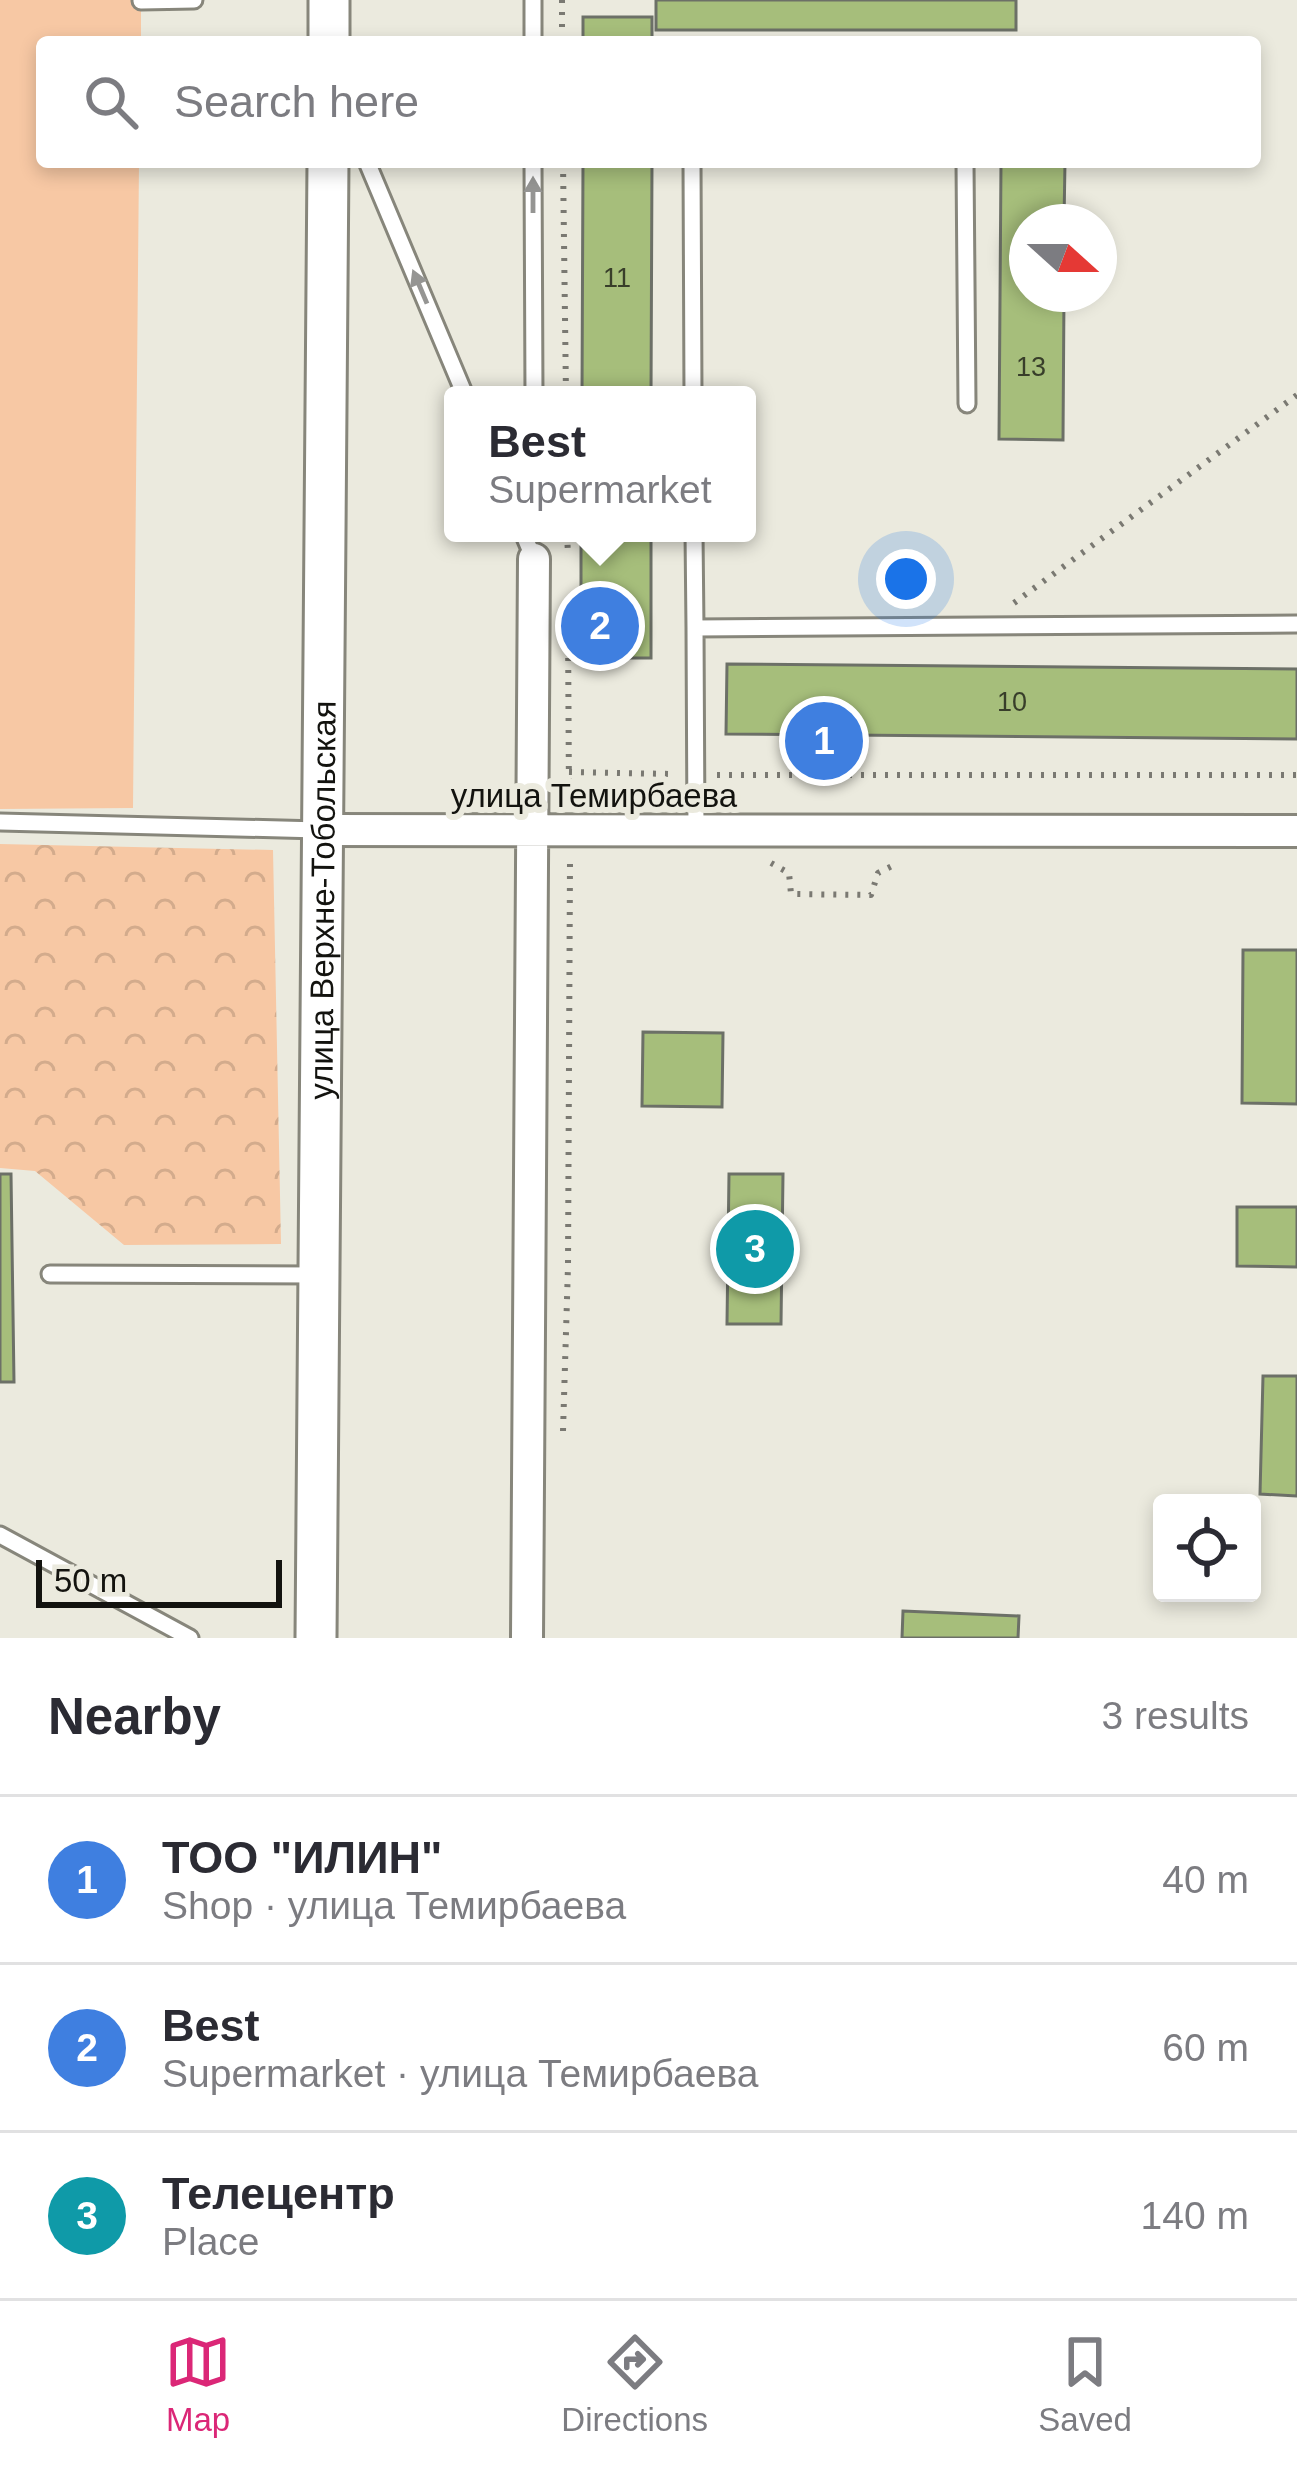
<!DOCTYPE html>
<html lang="en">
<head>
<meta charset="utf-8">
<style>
	:root { --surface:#fff; --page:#f2f2f3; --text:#2b2b33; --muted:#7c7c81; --line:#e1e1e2; --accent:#db2777 }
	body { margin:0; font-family:Arial,sans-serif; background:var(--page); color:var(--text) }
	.controls { position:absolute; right:36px; bottom:36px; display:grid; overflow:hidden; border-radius:12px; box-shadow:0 6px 18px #0003 }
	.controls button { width:108px; height:108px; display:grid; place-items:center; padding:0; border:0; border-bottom:3px solid var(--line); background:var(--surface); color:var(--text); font:60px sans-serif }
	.compass { position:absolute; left:1009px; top:204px; width:108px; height:108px; border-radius:50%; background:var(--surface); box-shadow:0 6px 18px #0003; rotate:111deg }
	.scale { position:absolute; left:36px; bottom:30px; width:246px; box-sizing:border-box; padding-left:12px; border:6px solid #13130f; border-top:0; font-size:33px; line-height:42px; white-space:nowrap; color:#13130f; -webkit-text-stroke:9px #ebeade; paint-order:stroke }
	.you { position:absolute; left:906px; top:579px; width:42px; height:42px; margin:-30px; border:9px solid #fff; border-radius:50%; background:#1a73e8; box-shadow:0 0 0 18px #1a73e833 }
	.badge { display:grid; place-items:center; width:78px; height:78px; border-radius:50%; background:var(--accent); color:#fff; font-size:39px; font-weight:700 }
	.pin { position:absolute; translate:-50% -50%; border:6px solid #fff; box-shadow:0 3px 12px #0006 }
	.popup { position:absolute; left:444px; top:386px; width:312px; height:156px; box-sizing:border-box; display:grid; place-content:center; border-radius:12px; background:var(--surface); filter:drop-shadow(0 3px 9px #0005); font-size:39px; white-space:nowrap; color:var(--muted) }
	.popup b { font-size:45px; color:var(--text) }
	.popup::after { content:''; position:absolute; left:50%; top:100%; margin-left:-24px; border:24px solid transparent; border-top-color:var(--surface) }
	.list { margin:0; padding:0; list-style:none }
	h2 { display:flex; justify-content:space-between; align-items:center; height:156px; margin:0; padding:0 48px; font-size:51px }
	h2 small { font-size:39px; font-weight:400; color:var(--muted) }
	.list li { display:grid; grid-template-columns:78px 1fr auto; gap:36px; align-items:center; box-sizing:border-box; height:168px; padding:0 48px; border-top:3px solid var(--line) }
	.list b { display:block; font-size:45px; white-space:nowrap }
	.list p { margin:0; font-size:39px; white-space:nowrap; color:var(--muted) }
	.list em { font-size:39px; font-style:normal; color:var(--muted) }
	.icon { flex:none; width:66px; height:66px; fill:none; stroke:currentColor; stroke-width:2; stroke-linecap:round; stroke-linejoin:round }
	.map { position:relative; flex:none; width:1297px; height:1638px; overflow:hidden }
	.search { position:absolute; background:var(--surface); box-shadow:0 6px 18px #0003; left:36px; right:36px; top:36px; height:132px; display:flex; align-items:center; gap:30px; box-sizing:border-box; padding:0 42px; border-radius:12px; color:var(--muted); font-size:45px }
	.sheet { height:660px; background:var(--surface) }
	nav { display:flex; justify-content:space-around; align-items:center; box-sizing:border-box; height:168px; border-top:3px solid var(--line); background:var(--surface); font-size:33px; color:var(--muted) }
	nav a { display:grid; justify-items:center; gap:6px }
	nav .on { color:var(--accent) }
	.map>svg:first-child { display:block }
	.forest { fill:url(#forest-crowns) }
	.pitch { fill:#f7c8a4 }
	.building { fill:#a6be7b; stroke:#6c7067; stroke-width:3 }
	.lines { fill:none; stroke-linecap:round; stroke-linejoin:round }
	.service-casing { stroke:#87867b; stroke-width:21 }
	.minor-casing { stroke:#87867b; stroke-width:36 }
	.tertiary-casing { stroke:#87867b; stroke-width:45 }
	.path { stroke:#7a7972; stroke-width:6; stroke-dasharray:3 9; stroke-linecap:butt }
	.service { stroke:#fff; stroke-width:15 }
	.minor { stroke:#fff; stroke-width:30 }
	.tertiary { stroke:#fff; stroke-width:39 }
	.oneway { fill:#959593 }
	.labels { text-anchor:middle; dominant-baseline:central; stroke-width:12; stroke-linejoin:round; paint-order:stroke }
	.number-label { font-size:27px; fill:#383e2a }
	.street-label { font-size:33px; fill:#13130f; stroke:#ebeade }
</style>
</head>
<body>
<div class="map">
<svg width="1297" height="1638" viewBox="0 0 1297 1638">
	<defs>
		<pattern id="forest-crowns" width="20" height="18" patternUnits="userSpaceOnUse" patternTransform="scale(3)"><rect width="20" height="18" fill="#f7c8a4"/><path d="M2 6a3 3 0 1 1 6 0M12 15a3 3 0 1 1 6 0" fill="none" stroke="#d3ab8c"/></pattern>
	</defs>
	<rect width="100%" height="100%" fill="#ebeade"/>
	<path class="forest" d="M0,844l273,6 8,394 -157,1 -89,-74 -35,-3z"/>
	<path class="pitch" d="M0,0h141v42h-99v120h97l-6,646 -133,1z"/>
	<path class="building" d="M656,0h360v30h-360z
		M583,17h69v25h-69z
		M583,162h69l-1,233h-69z
		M1001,162h64l-1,60h-37v72h37l-1,146 -64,-1z
		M581,533h70v125h-70z
		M727,664l570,5v70l-571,-5z
		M1243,950h54v154l-55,-1z
		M643,1032l80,1 -1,74 -80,-1z
		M0,1174h11l3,208h-14z
		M729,1174h54l-2,150h-54z
		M1237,1207h60v60l-60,-1z
		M1263,1376h34v120l-37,-2z
		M903,1611l116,5 -1,22h-116z"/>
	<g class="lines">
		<g class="service-casing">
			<path id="service" d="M533,0v42
				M141,1l53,-1
				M367,162l98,233
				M533,162l1,233
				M692,162l1,233
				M965,162l2,242
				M523,533l11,26
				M694,533l1,95
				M0,822l319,8
				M696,831l-1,-203 602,-4
				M50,1274l266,1
				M0,1535l190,103"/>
		</g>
		<g class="minor-casing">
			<path id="minor" d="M322,830l975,1
				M527,1638l7,-1079"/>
		</g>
		<g class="tertiary-casing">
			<g id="tertiary">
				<path d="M329,42v-42"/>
				<path id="s1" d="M316,1638l12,-1476"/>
			</g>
		</g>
		<path class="path" d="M562,0v42
			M563,162l3,233
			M567,533l1,22
			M1014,603l283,-208
			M568,622l1,179
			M569,772l104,2
			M717,775h580
			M771,863l18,10 2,21 80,1 7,-22 20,-10
			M563,1431l5,-165 2,-404"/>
		<use href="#service" class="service"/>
		<use href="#minor" class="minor"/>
		<use href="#tertiary" class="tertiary"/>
	</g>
	<defs><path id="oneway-solid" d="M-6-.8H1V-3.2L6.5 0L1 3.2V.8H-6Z" transform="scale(3)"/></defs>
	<g class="oneway">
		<use href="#oneway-solid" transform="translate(533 195) rotate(-90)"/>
		<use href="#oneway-solid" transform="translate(420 287) rotate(-113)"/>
	</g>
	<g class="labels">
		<g class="number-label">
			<text x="617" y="278">11</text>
			<text x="1031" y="367">13</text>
			<text x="1012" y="702">10</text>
		</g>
		<g class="street-label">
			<text x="594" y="795">улица Темирбаева</text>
			<text stroke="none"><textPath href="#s1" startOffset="738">улица Верхне-Тобольская</textPath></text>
		</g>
	</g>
</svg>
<div class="controls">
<button><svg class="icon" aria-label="locate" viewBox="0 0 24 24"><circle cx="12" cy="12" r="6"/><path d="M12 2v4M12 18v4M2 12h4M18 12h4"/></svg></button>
</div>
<svg class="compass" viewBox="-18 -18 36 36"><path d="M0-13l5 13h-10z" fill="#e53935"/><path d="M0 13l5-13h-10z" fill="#7c7c81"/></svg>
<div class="scale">50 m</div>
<div class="you"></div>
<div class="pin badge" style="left:824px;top:741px;background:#3f7fe0">1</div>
<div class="pin badge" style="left:600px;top:626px;background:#3f7fe0">2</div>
<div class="popup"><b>Best</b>Supermarket</div>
<div class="pin badge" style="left:755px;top:1249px;background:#0f9aa8">3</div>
<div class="search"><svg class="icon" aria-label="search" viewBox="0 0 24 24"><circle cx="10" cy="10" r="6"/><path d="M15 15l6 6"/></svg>Search here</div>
</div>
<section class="sheet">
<h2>Nearby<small>3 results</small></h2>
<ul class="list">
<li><span class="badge" style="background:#3f7fe0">1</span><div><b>ТОО &quot;ИЛИН&quot;</b><p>Shop · улица Темирбаева</p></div><em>40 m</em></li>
<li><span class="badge" style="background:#3f7fe0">2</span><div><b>Best</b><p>Supermarket · улица Темирбаева</p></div><em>60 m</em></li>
<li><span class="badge" style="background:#0f9aa8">3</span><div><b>Телецентр</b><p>Place</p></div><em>140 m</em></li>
</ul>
</section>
<nav>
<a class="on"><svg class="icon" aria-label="map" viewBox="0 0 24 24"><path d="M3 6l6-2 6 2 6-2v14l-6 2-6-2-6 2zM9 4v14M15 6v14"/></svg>Map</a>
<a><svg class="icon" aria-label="directions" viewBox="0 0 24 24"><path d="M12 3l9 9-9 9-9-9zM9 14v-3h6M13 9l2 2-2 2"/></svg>Directions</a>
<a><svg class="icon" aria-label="saved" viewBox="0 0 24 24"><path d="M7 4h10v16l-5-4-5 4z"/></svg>Saved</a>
</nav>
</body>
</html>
